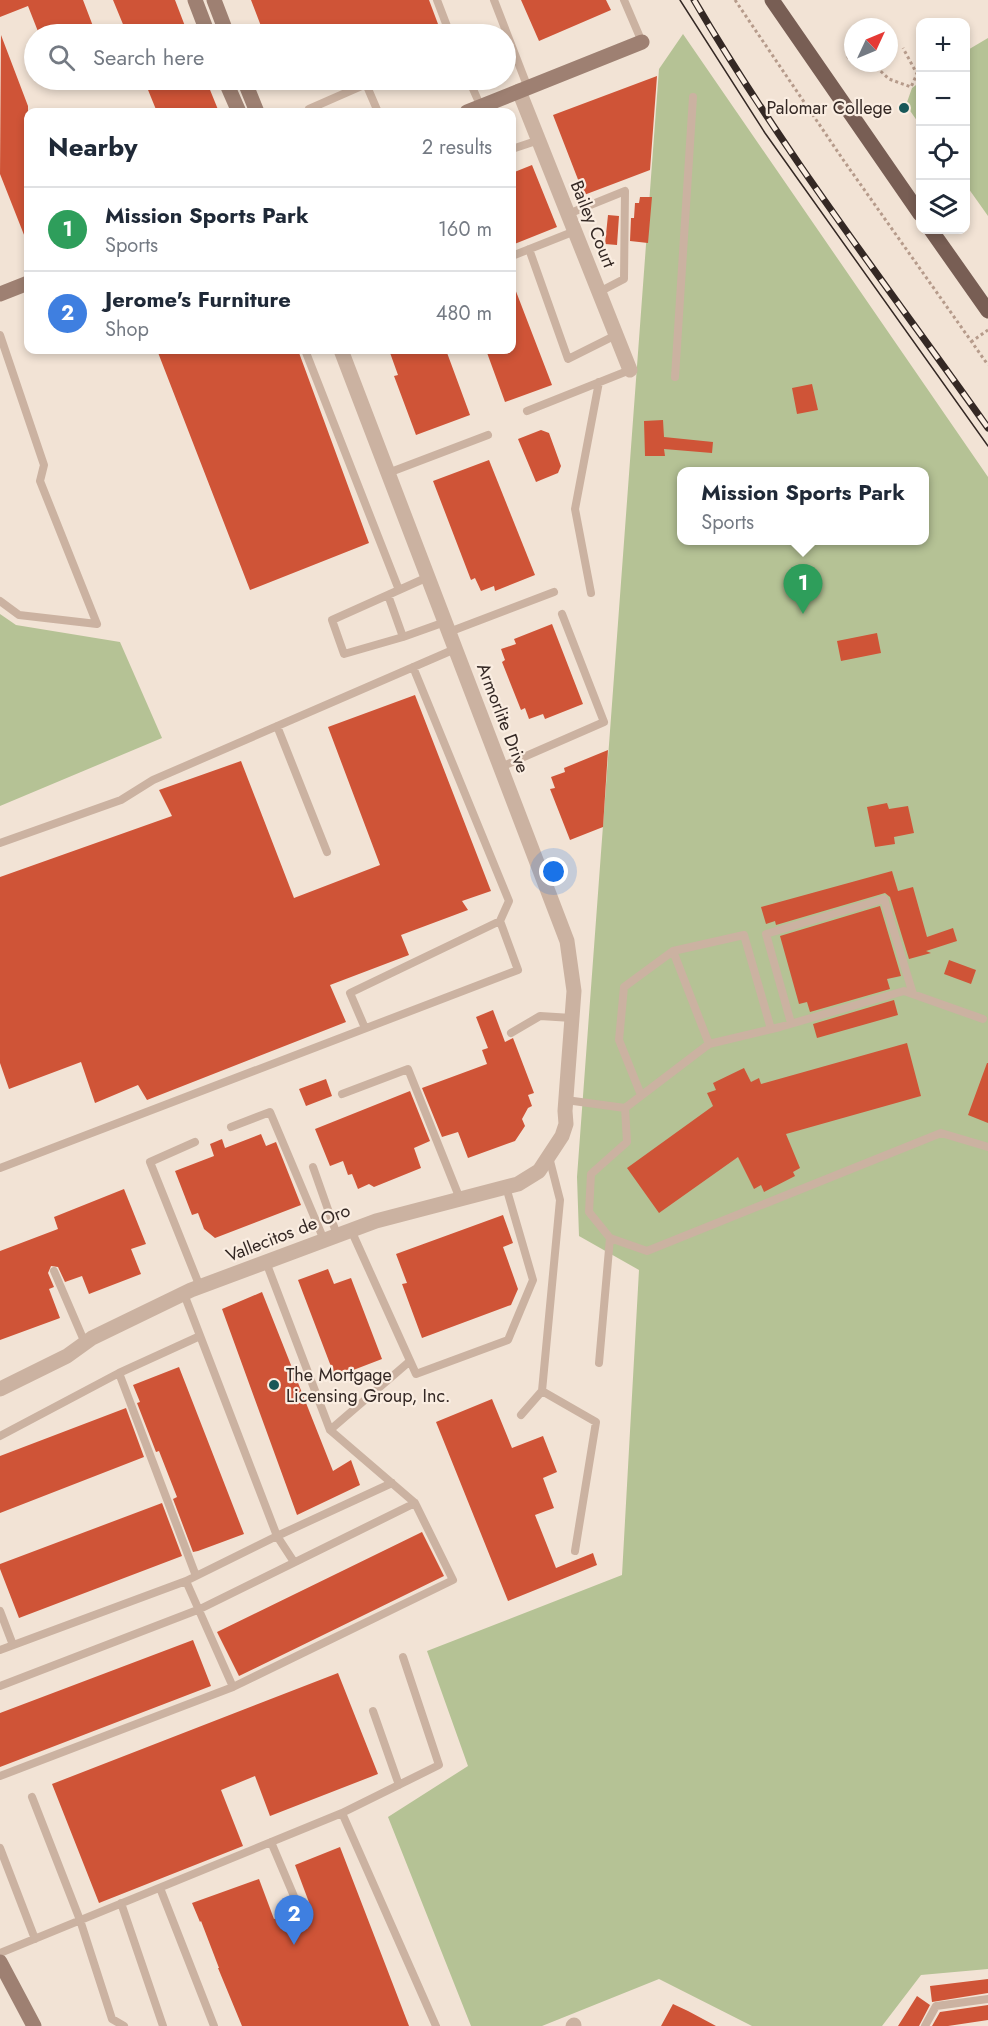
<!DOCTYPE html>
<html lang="en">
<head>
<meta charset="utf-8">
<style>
	:root { --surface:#fff; --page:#f6f6f7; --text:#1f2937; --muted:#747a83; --line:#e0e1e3; --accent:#175758 }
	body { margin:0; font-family:Jost,sans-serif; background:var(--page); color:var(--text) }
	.controls { position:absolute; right:18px; top:18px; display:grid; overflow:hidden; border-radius:12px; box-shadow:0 3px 9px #0003 }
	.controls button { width:54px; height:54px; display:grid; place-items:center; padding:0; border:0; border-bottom:2px solid var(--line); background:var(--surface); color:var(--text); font:30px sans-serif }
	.compass { position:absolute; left:844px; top:18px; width:54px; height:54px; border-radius:50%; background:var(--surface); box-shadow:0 3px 9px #0003; rotate:46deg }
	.you { position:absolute; left:554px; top:872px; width:21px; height:21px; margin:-15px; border:4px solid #fff; border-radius:50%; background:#1a73e8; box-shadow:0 0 0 9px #1a73e833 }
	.badge { display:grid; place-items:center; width:39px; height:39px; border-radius:50%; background:var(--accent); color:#fff; font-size:20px; font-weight:700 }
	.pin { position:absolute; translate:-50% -50px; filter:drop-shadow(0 2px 3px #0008) }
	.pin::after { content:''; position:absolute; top:32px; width:21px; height:18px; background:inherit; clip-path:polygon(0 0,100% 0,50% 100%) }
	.popup { position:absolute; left:677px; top:467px; width:252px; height:78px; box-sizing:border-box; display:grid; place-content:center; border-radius:12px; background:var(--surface); filter:drop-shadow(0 2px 4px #0005); font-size:20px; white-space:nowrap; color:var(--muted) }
	.popup b { font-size:22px; color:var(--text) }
	.popup::after { content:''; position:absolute; left:50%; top:100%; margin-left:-12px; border:12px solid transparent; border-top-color:var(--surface) }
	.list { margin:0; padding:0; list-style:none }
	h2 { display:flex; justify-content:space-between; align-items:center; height:78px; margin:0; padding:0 24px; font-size:26px }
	h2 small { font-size:20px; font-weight:400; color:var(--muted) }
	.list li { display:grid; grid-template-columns:39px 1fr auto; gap:18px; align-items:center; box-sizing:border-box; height:84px; padding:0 24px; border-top:2px solid var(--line) }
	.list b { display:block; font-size:22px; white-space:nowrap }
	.list p { margin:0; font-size:20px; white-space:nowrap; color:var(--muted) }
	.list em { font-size:20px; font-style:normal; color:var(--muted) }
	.icon { flex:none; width:33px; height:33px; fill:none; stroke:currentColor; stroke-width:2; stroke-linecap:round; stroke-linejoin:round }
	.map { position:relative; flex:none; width:988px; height:2026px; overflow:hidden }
	.search { position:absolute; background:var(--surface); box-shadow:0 3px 9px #0003; left:24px; top:24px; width:492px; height:66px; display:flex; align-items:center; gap:15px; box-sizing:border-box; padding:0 21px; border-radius:33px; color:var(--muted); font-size:22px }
	.panel { position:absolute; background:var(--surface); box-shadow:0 3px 9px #0003; left:24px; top:108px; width:492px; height:246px; border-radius:12px }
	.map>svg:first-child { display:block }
	.green { fill:#b5c295; fill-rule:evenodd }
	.building { fill:#cf5437 }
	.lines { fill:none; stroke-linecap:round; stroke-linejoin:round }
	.path { stroke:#b69b8b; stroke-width:3; stroke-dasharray:3 3; stroke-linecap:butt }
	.lane { stroke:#cbb2a1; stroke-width:8 }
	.street { stroke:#cbb2a1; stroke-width:15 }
	.secondary { stroke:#9e8072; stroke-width:15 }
	.primary { stroke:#785e54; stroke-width:15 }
	.tram { stroke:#342824; stroke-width:1.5 }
	.rail-casing { stroke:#342824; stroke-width:7 }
	.rail { stroke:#faede1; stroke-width:4.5; stroke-dasharray:14; stroke-linecap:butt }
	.poi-dot { fill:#175758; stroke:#faede1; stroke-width:2 }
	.labels { text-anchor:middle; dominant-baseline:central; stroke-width:4.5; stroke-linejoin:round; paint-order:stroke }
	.poi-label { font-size:18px; fill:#342824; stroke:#faede1; text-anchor:end }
	.street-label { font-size:18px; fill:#342824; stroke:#faede1 }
</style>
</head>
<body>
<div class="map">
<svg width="988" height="2026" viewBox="0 0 988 2026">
	<rect width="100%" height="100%" fill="#f2e3d5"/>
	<path class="green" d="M683,34l305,443v1492l-67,6 -39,51h-130l-93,-47 -117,47h-71l-83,-209 80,-51 -41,-115 195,-76 17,-305 -60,-34 -2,-59 82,-1108zM682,472h242v68h-242z
		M988,38v178l-22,-31v-134z
		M920,82v43l-14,-20 6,-17z
		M0,614l16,11 104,17 42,96 -162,68z"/>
	<path class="building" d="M0,0h83l13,34h-57l-11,-28 -28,11z
		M113,0h62l13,34h-61z
		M251,0h178l9,24 -28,10h-146z
		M521,0h85l5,10 -72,31z
		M1,35l27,71v139l-28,-71z
		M657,76l-7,94 -66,25 -31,-80z
		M144,80h62l13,32h-62z
		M532,165l25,62 -45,18v-72z
		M640,197h12l-4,46 -18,-2 1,-23h3l1,-15h4z
		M608,215l11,1 -2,29 -12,-1z
		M512,281l40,104 -47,17 -19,-52h26z
		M157,350h141l71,193 -119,47z
		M389,350h57l24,65 -54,20 -22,-59 4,-1z
		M812,384l6,26 -21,4 -5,-26z
		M663,420l1,17 49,5 -1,11 -48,-4 1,7h-20l-1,-35z
		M541,430l8,3 12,33 -3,7 -22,9 -18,-43z
		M489,460l46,115 -40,16 -1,-5 -13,5 -6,-13 -4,2 -38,-99z
		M552,624l31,80 -38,15 -2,-5 -14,5 -4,-11 -4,2 -19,-48 3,-2 -4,-11 15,-5 -2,-5z
		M877,633l4,20 -40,8 -4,-20z
		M415,695l76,196 -29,10 6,9 -67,25 8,20 -79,30 16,37 -199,78 -9,-15 -43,18 -14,-41 -72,27 -9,-26v-186l172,-61 -13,-26 82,-29 53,137 86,-33 -52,-138z
		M608,750l-5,77 -33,13 -20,-51 5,-1 -4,-11 14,-5 -1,-4z
		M887,803l2,6 19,-3 6,27 -20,4 1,7 -20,3 -8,-40z
		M892,871l6,20 15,-4 14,50 26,-9 4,13 -31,10 5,2 -22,6 -19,-62 -5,-4 -109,32 -1,-4 -9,3 -5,-17z
		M880,906l21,70 -14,3 3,10 -80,23 -3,-10 -8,2 -19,-68z
		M949,960l27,10 -5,14 -27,-10z
		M894,1000l4,15 -81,23 -4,-14z
		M493,1010l12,32 8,-4 21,55 -6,2 4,11 -4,2 -6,11 3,7 -10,15 -47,17 -10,-26 -16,5 -20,-49 65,-24 -5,-14 6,-2 -12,-31z
		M907,1043l14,53 -135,38 14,34 -7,4 2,4 -31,16 -3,-7 -7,4 -16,-32 -79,56 -32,-45 86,-62 -6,-13 9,-3 -3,-7 31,-15 7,14 8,-4 2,6z
		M987,1063h1v60l-20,-8z
		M326,1079l6,17 -26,10 -7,-17z
		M410,1091l20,50 -16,7 7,20 -47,19 -5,-3 -11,5 -6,-15 -4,1 -5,-14 -13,5 -15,-37z
		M261,1134l5,12 10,-4 25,63 -86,33 -11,-9 -6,-16 -6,2 -17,-44 39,-15 -4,-12 12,-5 3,9z
		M124,1189l22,55 -15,5 10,25 -52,20 -7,-18 -17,6 -7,-15 -7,-1 -3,7 6,14 -5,2 11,29 -60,22v-89l58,-22 -4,-12z
		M503,1215l10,28 -10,4 15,42 -7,16 -89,33 -20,-54 5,-1 -11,-29z
		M328,1269l6,15 17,-6 31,81 -47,18 -37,-97z
		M262,1292l71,179 18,-11 9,25 -63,30 -75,-206z
		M179,1367l65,167 -46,17 -5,1 -20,-53 4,-2 -18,-46 -3,1 -19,-49 3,-1 -7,-17z
		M492,1399l20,49 31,-12 14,36 -14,6 11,30 -19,7 21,53 37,-15 4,12 -89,36 -72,-179z
		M126,1408l18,49 -144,56v-57z
		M162,1503l20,53 -163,62 -19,-49v-5z
		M422,1532l22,44 -205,100 -22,-44z
		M193,1640l18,46 -211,81v-54z
		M338,1673l40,101 -108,42 -15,-40 -34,14 22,56 -144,57 -47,-119z
		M340,1847l69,179h-167l-24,-58h1l-18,-47 -1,1 -8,-19 67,-24 15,40 36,-14 -15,-40z
		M988,1979v14l-56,9 -2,-16z
		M917,1996l13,9 -11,21h-21z
		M673,2004l15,7 28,15h-55z
		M988,2005v15l-40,6h-16l8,-14z"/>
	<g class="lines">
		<path class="path" d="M735,0l109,161 144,204
			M847,58l6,-4
			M872,63l17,16 22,8 6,-13 -14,-26
			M971,342l17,-12"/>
		<path class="lane" d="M437,0l13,34
			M494,0l34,88
			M624,0l18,42
			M469,80l12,27
			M366,84l13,-4
			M309,109l57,-25 12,28
			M512,149l27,-9
			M568,214l57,-23 -1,88 -25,13
			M529,249l39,110 48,-24
			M512,256l63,-25
			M0,335l44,130 -4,16 57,143 -78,-9 -19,-14
			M305,350l94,240
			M675,377l18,-280
			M527,411l103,-41
			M388,473l100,-38
			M591,593l-16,-84 24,-127
			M388,595l15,42 -59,17 -12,-34 96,-43
			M449,632l105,-40
			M403,637l42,-15
			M413,667l96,234 -9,20
			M277,726l50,126
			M501,767l103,-45 -42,-108
			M0,843l121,-43 32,-20 302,-131
			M673,951l36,93
			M791,1023l-25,-89 118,-35 29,95
			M511,1033l29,-17 32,2
			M342,1094l66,-25 52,130
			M641,1095l-22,-55 5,-53 49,-36 71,-16 27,94
			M566,1100l59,8 84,-64 71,-17 124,-36 79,28
			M625,1108l2,34 -36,32 -2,38 21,26 37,13 294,-118 47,14
			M231,1127l39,-15 54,128
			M195,1142l-45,20 50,125
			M549,1157l11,43 -18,191 54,31 -21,129
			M313,1167l24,68
			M0,1168l518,-198 -18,-49 -150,72 15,35
			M351,1230l65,144 92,-34 25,-60 -27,-93
			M54,1271l31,72
			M599,1363l11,-125
			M521,1415l21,-24
			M330,1430l80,-69
			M0,1436l119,-63
			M294,1562l-17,-26 115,-53
			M196,1576l-77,-203 81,-37
			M186,1581l47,106
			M0,1611l13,34
			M0,1650l186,-69 91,-45 -93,-242
			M403,1657l36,108 -97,48 94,213
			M0,1686l200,-77 215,-106
			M373,1711l26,74
			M0,1776l233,-89 220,-107 -38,-77 -85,-73 -64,-168
			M32,1797l48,123 32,99 12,7
			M271,1842l25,59
			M0,1848l35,91
			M160,1888l54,138
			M121,1903l42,123
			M0,1953l342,-140
			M925,2026l11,-20 52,-7"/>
		<path class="street" d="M519,91l111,279
			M0,1389l67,-33 25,-18 99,-48 185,-69 142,-37 21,-13 23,-35 4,-12 -1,-13 9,-120 -7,-50 -226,-591
			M573,2026l1,-1"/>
		<path class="secondary" d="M195,0l13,34
			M214,0l13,34
			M225,80l14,32
			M244,80l13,32
			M467,112l175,-70
			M0,294l28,-11
			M0,1962l34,64"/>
		<path class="primary" d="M772,0l148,214
			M931,230l57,81"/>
		<path class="tram" d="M680,0l85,133 223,313"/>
		<g class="rail-casing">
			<path id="rail" d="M694,0c87,149 194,287 294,428"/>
		</g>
		<use href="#rail" class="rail"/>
	</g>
	<g class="poi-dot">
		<circle cx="904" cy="108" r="6"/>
		<circle cx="274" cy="1385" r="6"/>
	</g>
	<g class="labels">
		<g class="poi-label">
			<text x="892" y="108">Palomar College</text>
			<text x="286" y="1375" text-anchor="start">The Mortgage<tspan x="286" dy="21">Licensing Group, Inc.</tspan></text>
		</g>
		<g class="street-label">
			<text transform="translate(593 224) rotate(68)">Bailey Court</text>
			<text transform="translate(503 718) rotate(69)">Armorlite Drive</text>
			<text transform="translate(288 1233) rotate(-21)">Vallecitos de Oro</text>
		</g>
	</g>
</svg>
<div class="controls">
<button>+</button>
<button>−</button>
<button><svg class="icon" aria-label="locate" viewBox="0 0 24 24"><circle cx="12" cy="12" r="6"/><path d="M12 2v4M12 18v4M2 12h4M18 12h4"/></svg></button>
<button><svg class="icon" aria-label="layers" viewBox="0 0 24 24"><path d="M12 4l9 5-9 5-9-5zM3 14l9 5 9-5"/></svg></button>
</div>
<svg class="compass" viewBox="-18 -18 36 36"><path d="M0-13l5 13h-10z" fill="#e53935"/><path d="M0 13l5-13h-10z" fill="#747a83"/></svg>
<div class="you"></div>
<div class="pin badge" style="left:803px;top:614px;background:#2e9e5b">1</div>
<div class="popup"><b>Mission Sports Park</b>Sports</div>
<div class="pin badge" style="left:294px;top:1945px;background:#3f7fe0">2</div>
<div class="search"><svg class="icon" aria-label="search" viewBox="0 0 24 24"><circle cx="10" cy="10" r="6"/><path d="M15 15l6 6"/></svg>Search here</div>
<section class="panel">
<h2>Nearby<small>2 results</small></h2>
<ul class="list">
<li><span class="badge" style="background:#2e9e5b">1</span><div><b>Mission Sports Park</b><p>Sports</p></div><em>160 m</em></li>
<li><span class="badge" style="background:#3f7fe0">2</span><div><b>Jerome's Furniture</b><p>Shop</p></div><em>480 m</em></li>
</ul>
</section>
</div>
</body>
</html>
